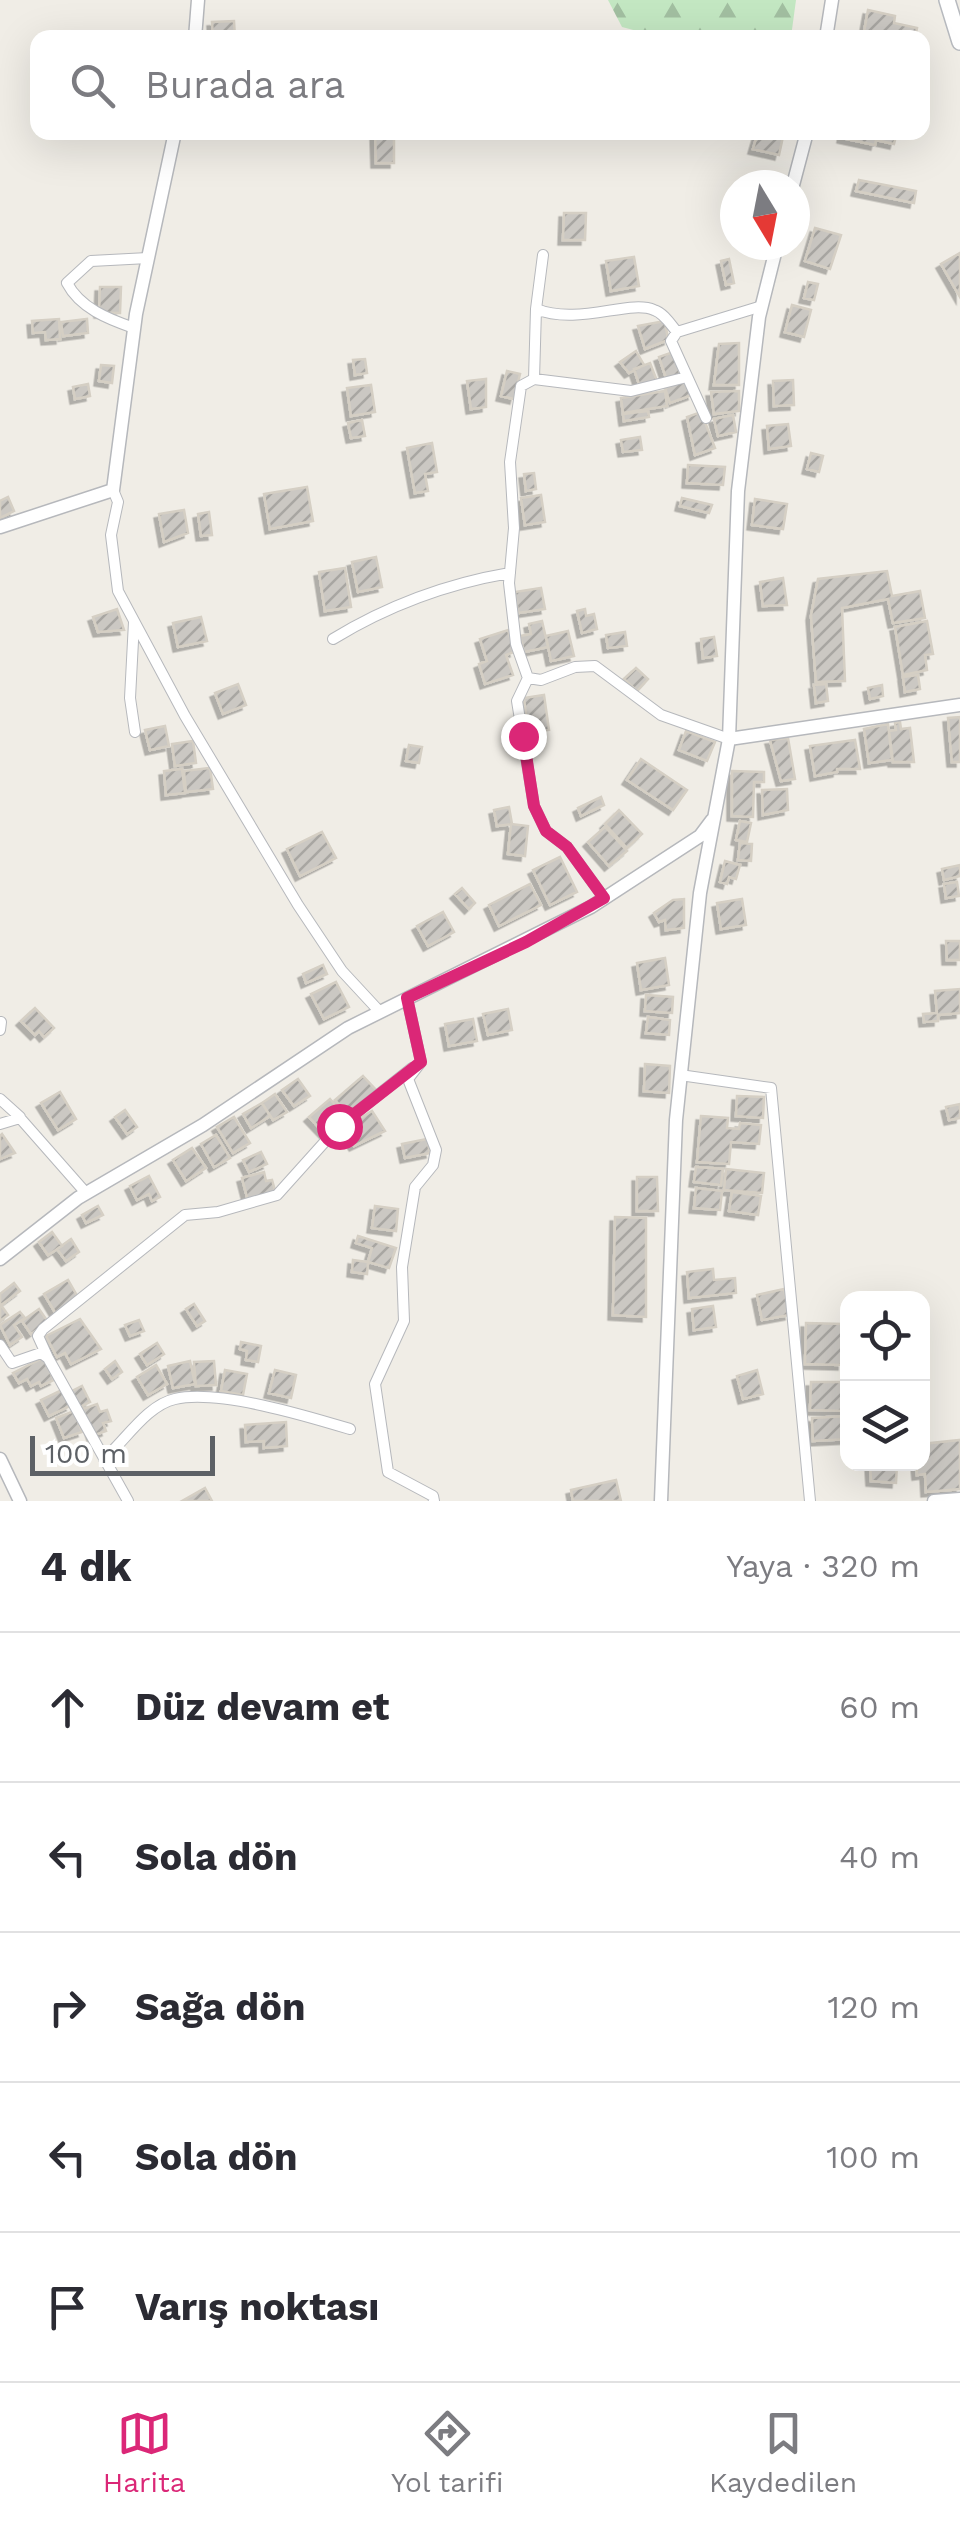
<!DOCTYPE html>
<html lang="tr">
<head>
<meta charset="utf-8">
<style>
	:root { --surface:#fff; --page:#f2f2f3; --text:#2b2b33; --muted:#7c7c81; --line:#e1e1e2; --accent:#db2777 }
	body { margin:0; font-family:"Work Sans",sans-serif; background:var(--page); color:var(--text) }
	.controls { position:absolute; right:30px; bottom:30px; display:grid; overflow:hidden; border-radius:20px; box-shadow:0 10px 40px #0002 }
	.controls button { width:90px; height:90px; display:grid; place-items:center; padding:0; border:0; border-bottom:2px solid var(--line); background:var(--surface); color:var(--text); font:50px sans-serif }
	.compass { position:absolute; left:720px; top:170px; width:90px; height:90px; border-radius:50%; background:var(--surface); box-shadow:0 10px 40px #0002; rotate:170deg }
	.scale { position:absolute; left:30px; bottom:25px; width:185px; box-sizing:border-box; padding-left:10px; border:5px solid #5d6166; border-top:0; font-size:28px; line-height:35px; white-space:nowrap; color:#5d6166; -webkit-text-stroke:8px #fff; paint-order:stroke }
	.stop { position:absolute; width:30px; height:30px; margin:-22px; border:8px solid #db2777; border-radius:50%; background:#fff }
	.stop.end { background:#db2777; border-color:#fff; box-shadow:0 2px 10px #0008 }
	.list { margin:0; padding:0; list-style:none }
	h2 { display:flex; justify-content:space-between; align-items:center; height:130px; margin:0; padding:0 40px; font-size:42px }
	h2 small { font-size:32px; font-weight:400; color:var(--muted) }
	.list li { display:grid; grid-template-columns:65px 1fr auto; gap:30px; align-items:center; box-sizing:border-box; height:150px; padding:0 40px; border-top:2px solid var(--line) }
	.list b { display:block; font-size:38px; white-space:nowrap }
	.list em { font-size:32px; font-style:normal; color:var(--muted) }
	.icon { flex:none; width:55px; height:55px; fill:none; stroke:currentColor; stroke-width:2; stroke-linecap:round; stroke-linejoin:round }
	.map { position:relative; flex:none; width:960px; height:1501px; overflow:hidden }
	.search { position:absolute; background:var(--surface); box-shadow:0 10px 40px #0002; left:30px; right:30px; top:30px; height:110px; display:flex; align-items:center; gap:25px; box-sizing:border-box; padding:0 35px; border-radius:20px; color:var(--muted); font-size:38px }
	.sheet { height:880px; background:var(--surface) }
	nav { display:flex; justify-content:space-around; align-items:center; box-sizing:border-box; height:140px; border-top:2px solid var(--line); background:var(--surface); font-size:28px; color:var(--muted) }
	nav a { display:grid; justify-items:center; gap:5px }
	nav .on { color:var(--accent) }
	.map>svg:first-child { display:block }
	.forest { fill:url(#forest-firs) }
	.building { fill:url(#building-hatch); stroke:#d5cfc4; stroke-width:2.5; filter:url(#shadow) }
	.lines { fill:none; stroke-linecap:round; stroke-linejoin:round }
	.minor-casing { stroke:#b6b8bc; stroke-width:12 }
	.tertiary-casing { stroke:#b6b8bc; stroke-width:15 }
	.secondary-casing { stroke:#b7babf; stroke-width:18 }
	.minor { stroke:#fff; stroke-width:10 }
	.tertiary { stroke:#fff; stroke-width:12 }
	.secondary { stroke:#fff; stroke-width:15 }
	.route { stroke:#db2777; stroke-width:12 }
</style>
</head>
<body>
<div class="map">
<svg width="960" height="1501" viewBox="0 0 960 1501">
	<defs>
		<pattern id="forest-firs" width="22" height="20" patternUnits="userSpaceOnUse" patternTransform="scale(2.5)"><rect width="22" height="20" fill="#c3e7c2"/><path d="M5 1l3.5 6h-7zM16 11l3.5 6h-7z" fill="#a2bfa1"/></pattern>
		<pattern id="building-hatch" width="6" height="6" patternUnits="userSpaceOnUse" patternTransform="scale(2.5)"><rect width="6" height="6" fill="#cbc8c3"/><path d="M-1 1l2-2M0 6l6-6M5 7l2-2" fill="none" stroke="#a8a6a2"/></pattern>
		<filter id="shadow"><feDropShadow dx="-4.5" dy="4.5" stdDeviation="0" flood-color="#0004"/></filter>
	</defs>
	<rect width="100%" height="100%" fill="#f0ede6"/>
	<path class="forest" d="M608,0h188l-5,37h-131l-38,-10z"/>
	<path class="building" d="M868,10l27,6 -1,7 23,5 -2,10h-46l-5,-6z
		M234,21l1,17h-22l-1,-16z
		M375,132h19v31h-18z
		M758,132h26l-5,23 -26,-6z
		M843,132h54l-3,12 -18,-4 -1,5 -33,-7z
		M859,180l57,11 -2,12 -58,-12z
		M564,213h22l-1,27h-22z
		M815,228l26,7 -11,34 -25,-8z
		M960,253v44l-19,-33z
		M634,257l5,29 -28,5 -5,-30z
		M729,259l5,24 -8,2 -5,-24z
		M808,282l10,2 -4,16 -10,-2z
		M100,287h21l-1,26h-21z
		M792,305l19,5 -7,27 -19,-5z
		M59,319l1,20 -14,1 -1,-8 -12,1 -1,-12z
		M87,319l1,14 -25,3 -2,-14z
		M665,321l3,19 -23,9 -7,-23z
		M739,343v42h-25l5,-41z
		M636,351l8,14 -15,8 -9,-11z
		M673,352l8,24 -14,5 -8,-24z
		M365,359l2,14 -12,2 -2,-15z
		M650,363l7,18 -17,6 -6,-18z
		M101,365l13,1 -2,17 -13,-2z
		M507,371l13,3 -6,25 -13,-3z
		M486,379v28l-15,2 -4,-28z
		M687,380l5,15 -22,8 -5,-15z
		M793,380l1,25 -20,1 -1,-25z
		M88,384l2,12 -15,3 -2,-12z
		M371,385l4,27 -24,4 -4,-28z
		M665,391l2,15 -44,7 -2,-15z
		M739,391v20l-25,3 -3,-22z
		M648,411l1,6 -25,4 -1,-7z
		M701,412l14,36 -20,7 -8,-38z
		M733,415l3,17 -18,4 -4,-17z
		M362,420l3,16 -14,2 -3,-15z
		M788,424l3,22 -22,3 -2,-23z
		M640,437l2,13 -19,2 -2,-12z
		M432,443l5,29 -12,2 3,17 -13,2 -8,-45z
		M811,453l12,3 -4,16 -12,-3z
		M688,465l37,2 -2,18 -36,-2z
		M534,473l2,16 -10,2 -2,-17z
		M307,487l6,34 -43,8 -6,-35z
		M541,495l4,27 -20,3 -4,-27z
		M8,497l6,14 -14,7v-17z
		M682,498l30,7 -3,8 -29,-7z
		M755,499l32,5 -4,25 -31,-4z
		M184,510l4,23 -24,9 -5,-28z
		M209,512l3,23 -11,1 -3,-22z
		M376,557l6,30 -24,5 -6,-30z
		M345,568l6,39 -26,4 -6,-39z
		M887,571l5,25 28,-5 5,27 -32,5 -5,-24 -46,9 3,73 -29,1 -5,-66 7,-37z
		M783,578l4,27 -24,1 -3,-24z
		M541,588l4,21 -27,4 -3,-21z
		M117,609l7,21 -26,2 -5,-15z
		M585,609l1,7 8,-2 3,15 -15,4 -5,-22z
		M201,617l6,24 -29,6 -5,-24z
		M542,621l6,26 -24,5 -4,-16 11,-2 -2,-10z
		M927,621l6,33 -8,1 2,15 -24,5 -8,-48z
		M508,630l6,22 -8,3 7,20 -28,9 -6,-20 8,-3 -7,-22z
		M568,631l6,25 -23,5 -5,-25z
		M625,632l2,14 -19,2 -2,-13z
		M714,637l3,19 -14,2 -2,-19z
		M636,668l12,11 -11,12 -13,-12z
		M918,675l2,14 -15,3 -2,-15z
		M238,684l8,21 -23,9 -8,-21z
		M826,684l2,17 -12,2 -2,-18z
		M882,685l1,11 -13,3 -2,-11z
		M544,695l5,35 -21,2 -4,-34z
		M960,717v45h-8l-4,-44z
		M900,722l1,7 9,-1 4,34h-21l-4,-31 7,-1 -1,-7z
		M888,724l4,36 -23,3 -5,-34z
		M165,726l4,20 -19,4 -5,-20z
		M686,731l29,11 -8,19 -28,-11z
		M788,738l7,41 -14,2 -11,-41z
		M855,740l5,29h-23v3l-22,4 -5,-30z
		M193,741l3,22 -21,3 -3,-22z
		M409,745l13,2 -3,16 -13,-2z
		M641,759l46,31 -14,20 -46,-30z
		M210,768l3,21 -27,3 -2,-21z
		M182,769l3,24 -19,2 -2,-24z
		M732,771l32,1v10h-10l-1,35 -21,-1z
		M787,789l1,21 -25,5 -1,-25z
		M601,797l3,8 -23,11 -3,-8z
		M509,807l3,17 -15,2 -3,-16z
		M619,810l23,24 -15,14 -22,-24z
		M740,821l11,2 -4,19 -11,-2z
		M511,824l17,2 -3,30 -17,-2z
		M605,827l22,24 -18,15 -21,-24z
		M322,832l14,26 -36,18 -13,-27z
		M740,843l12,1 -1,17 -13,-1z
		M560,857l17,35 -27,13 -17,-35z
		M725,861l15,4 -4,14 -7,-2 -2,7 -7,-2z
		M960,865v11l-16,4 -2,-11z
		M957,882l2,14 -13,2 -2,-14z
		M530,884l11,21 -42,21 -10,-21z
		M462,888l13,15 -6,6 -14,-15z
		M684,899v29l-18,2 -1,-10 -6,2 -5,-9 19,-13z
		M742,899l4,26 -25,4 -4,-26z
		M443,912l11,20 -26,14 -11,-20z
		M946,941h14v19h-13z
		M665,958l4,27 -28,5 -4,-27z
		M323,965l4,9 -21,9 -3,-9z
		M336,982l13,25 -25,12 -13,-25z
		M960,989v24l-22,2v6l-14,1 -1,-8 14,-1 -2,-22z
		M646,995l27,2 -1,16 -27,-2z
		M35,1008l19,20 -10,9 -5,-6 -4,4 -14,-14z
		M508,1009l4,21 -24,5 -5,-21z
		M648,1017l22,3 -1,15 -23,-2z
		M473,1019l4,22 -28,5 -4,-22z
		M645,1064l25,2 -1,27 -25,-2z
		M363,1076l14,15 -28,24 -14,-15z
		M298,1079l12,17 -16,10 -12,-16z
		M60,1092l16,27 -18,11 -17,-27z
		M275,1094l12,18 -14,8 -11,-17z
		M737,1096l27,1 -1,21 -27,-2z
		M330,1099l16,18 -20,18 -17,-18z
		M262,1103l8,13 -19,12 -8,-14z
		M960,1104v14l-11,2 -3,-13z
		M125,1110l12,17 -10,7 -12,-17z
		M372,1111l13,20 -31,15 -11,-17z
		M701,1116l27,2 -1,10 12,1 1,-6 21,2 -2,19 -28,-2 -2,22 -32,-2z
		M234,1117l16,26 -17,10 -16,-26z
		M2,1134l13,19 -15,6v-23z
		M216,1135l14,23 -16,9 -13,-23z
		M427,1139l3,14 -25,5 -3,-14z
		M192,1148l14,20 -20,13 -13,-21z
		M261,1152l6,12 -18,8 -6,-12z
		M696,1167l27,2 -2,16 -27,-3z
		M726,1169l38,4 -2,20 -38,-3z
		M264,1172l2,9 6,-1 4,14 -28,7 -6,-23z
		M149,1176l11,21 -8,4 -3,-7 -12,6 -7,-14z
		M637,1177h20l1,34h-21z
		M696,1188l26,3 -2,19 -26,-2z
		M732,1192l29,4 -3,19 -29,-4z
		M98,1206l5,9 -17,8 -4,-8z
		M375,1206l23,3 -2,22 -24,-3z
		M615,1217l31,1v99l-33,-2z
		M52,1232l10,14 -14,9 -9,-13z
		M358,1236l38,12 -7,20 -21,-6 4,-14 -16,-5z
		M71,1239l8,13 -13,9 -9,-12z
		M353,1260l15,2 -1,12 -15,-2z
		M713,1269l1,11 21,-2 1,15 -47,5 -2,-26z
		M68,1280l11,19 -23,15 -12,-20z
		M14,1283l6,8 -19,14 7,10 -8,6v-27z
		M784,1289l5,26 -27,5 -5,-25z
		M194,1304l11,17 -8,5 -11,-17z
		M713,1306l3,21 -22,3 -2,-21z
		M39,1309l9,13 -17,12 -9,-13z
		M20,1312l5,6 -11,7 8,12 -12,8 -10,-20z
		M80,1319l21,30 -30,15 -6,-11 -8,4 -11,-21z
		M139,1320l5,11 -14,5 -5,-11z
		M806,1323l37,1 -1,41 -37,-1z
		M241,1342l20,4 -3,16 -12,-2 1,-9 -7,-2z
		M157,1343l7,11 -17,11 -7,-11z
		M43,1358l11,22 -13,6 -2,-4 -8,4 -4,-7 -8,4 -6,-10z
		M115,1361l7,11 -10,7 -7,-10z
		M190,1361l5,23 -22,4 -5,-22z
		M214,1361l2,24 -20,1 -2,-24z
		M156,1365l11,19 -19,11 -11,-18z
		M225,1370l22,4 -4,21 -22,-4z
		M275,1370l21,5 -5,23 -22,-5z
		M757,1370l6,24 -20,5 -6,-23z
		M811,1382h37v29l-38,-1z
		M82,1386l8,16 -12,6 -8,-16z
		M62,1390l8,16 -21,10 -8,-16z
		M97,1404l3,8 7,-2 4,11 -8,2 3,8 -14,5 -9,-27z
		M74,1411l8,21 -18,6 -8,-20z
		M848,1416v23l-35,2 -1,-23z
		M286,1422l1,24 -23,2v-7l-18,1 -1,-17z
		M960,1440v49l-34,3 -1,-18 -8,1 -1,-11h6v-20z
		M870,1464h27l-1,19 -25,-2z
		M616,1480l5,21h-48l-2,-11z
		M205,1488l7,13h-30z"/>
	<g class="lines">
		<g class="minor-casing">
			<path id="minor" d="M543,255l-7,54c42,17 94,-10 118,1 10,3 17,15 23,22l85,-26
				M134,328c-26,-9 -54,-20 -67,-45l24,-22 57,-3
				M677,332l-6,9 35,77
				M687,377l-56,14 -97,-12 -13,7 -11,76 4,66 -5,55 7,61 12,34 13,2 34,-13 20,-1 66,49 68,24
				M534,379l2,-70
				M113,490l5,12 -7,33 7,56 67,125 113,189 44,66 38,41
				M134,622l-4,76 5,34
				M333,639c56,-34 112,-55 177,-66
				M528,678l-11,23 17,105 12,25 21,16 37,51
				M407,998l14,64 -13,17 28,71 -3,15 -18,22 -13,80 2,54 -29,63 13,88 45,24 1,5
				M0,1030l1,-8
				M680,1075l91,13 39,413
				M0,1099l20,18
				M0,1124l20,-6 66,75
				M0,1345l12,18 29,-10 7,5 80,143
				M48,1358l-10,-22 5,-7 142,-114 33,-3 59,-17 62,-69 73,-58
				M104,1459c21,-18 43,-54 71,-60 43,-10 132,17 175,30"/>
		</g>
		<g class="tertiary-casing">
			<path id="tertiary" d="M195,38l3,-38
				M826,38l6,-38
				M793,185l14,-53
				M0,527l113,-37 23,-176 39,-182
				M729,739l231,-34
				M0,1259l78,-61 125,-73 145,-97 243,-121 109,-71 12,-16
				M0,1459l20,42
				M661,1501l15,-381 24,-227 29,-154 9,-248 21,-174 18,-72
				M934,1501l26,-2"/>
		</g>
		<g class="secondary-casing">
			<path id="secondary" d="M947,0l13,42"/>
		</g>
		<use href="#minor" class="minor"/>
		<use href="#tertiary" class="tertiary"/>
		<use href="#secondary" class="secondary"/>
	</g>
	<g class="lines">
		<path class="route" d="M339,1126l82,-64 -14,-64 119,-56 78,-44 -37,-51 -21,-16 -12,-25 -11,-70"/>
	</g>
</svg>
<div class="controls">
<button><svg class="icon" aria-label="locate" viewBox="0 0 24 24"><circle cx="12" cy="12" r="6"/><path d="M12 2v4M12 18v4M2 12h4M18 12h4"/></svg></button>
<button><svg class="icon" aria-label="layers" viewBox="0 0 24 24"><path d="M12 4l9 5-9 5-9-5zM3 14l9 5 9-5"/></svg></button>
</div>
<svg class="compass" viewBox="-18 -18 36 36"><path d="M0-13l5 13h-10z" fill="#e53935"/><path d="M0 13l5-13h-10z" fill="#7c7c81"/></svg>
<div class="scale">100 m</div>
<div class="stop" style="left:339px;top:1126px"></div>
<div class="stop end" style="left:523px;top:736px"></div>
<div class="search"><svg class="icon" aria-label="search" viewBox="0 0 24 24"><circle cx="10" cy="10" r="6"/><path d="M15 15l6 6"/></svg>Burada ara</div>
</div>
<section class="sheet">
<h2>4 dk<small>Yaya · 320 m</small></h2>
<ul class="list">
<li><svg class="icon" aria-label="ahead" viewBox="0 0 24 24"><path d="M12 20V5M6 11l6-6 6 6"/></svg><div><b>Düz devam et</b></div><em>60 m</em></li>
<li><svg class="icon" aria-label="left" viewBox="0 0 24 24"><path d="M17 20v-9H6M10 6l-5 5 5 5"/></svg><div><b>Sola dön</b></div><em>40 m</em></li>
<li><svg class="icon" aria-label="right" viewBox="0 0 24 24"><path d="M7 20v-9h11M14 6l5 5-5 5"/></svg><div><b>Sağa dön</b></div><em>120 m</em></li>
<li><svg class="icon" aria-label="left" viewBox="0 0 24 24"><path d="M17 20v-9H6M10 6l-5 5 5 5"/></svg><div><b>Sola dön</b></div><em>100 m</em></li>
<li><svg class="icon" aria-label="arrive" viewBox="0 0 24 24"><path d="M6 21V4h12l-3 4 3 4H6"/></svg><div><b>Varış noktası</b></div></li>
</ul>
</section>
<nav>
<a class="on"><svg class="icon" aria-label="map" viewBox="0 0 24 24"><path d="M3 6l6-2 6 2 6-2v14l-6 2-6-2-6 2zM9 4v14M15 6v14"/></svg>Harita</a>
<a><svg class="icon" aria-label="directions" viewBox="0 0 24 24"><path d="M12 3l9 9-9 9-9-9zM9 14v-3h6M13 9l2 2-2 2"/></svg>Yol tarifi</a>
<a><svg class="icon" aria-label="saved" viewBox="0 0 24 24"><path d="M7 4h10v16l-5-4-5 4z"/></svg>Kaydedilen</a>
</nav>
</body>
</html>
